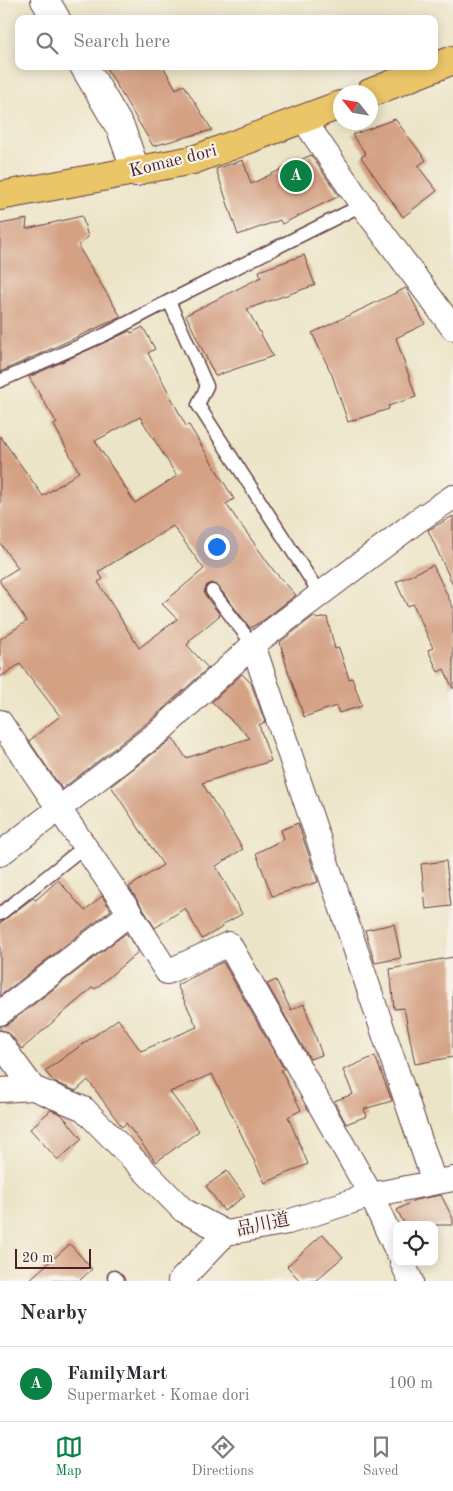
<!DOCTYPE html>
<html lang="en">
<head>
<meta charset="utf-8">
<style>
	:root { --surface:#fff; --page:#f7f7f7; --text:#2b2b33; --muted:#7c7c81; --line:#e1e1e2; --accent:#0b8043 }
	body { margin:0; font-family:"Old Standard TT","Noto Serif JP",serif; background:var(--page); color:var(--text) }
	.controls { position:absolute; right:15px; bottom:15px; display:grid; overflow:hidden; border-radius:10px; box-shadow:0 2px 12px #0003 }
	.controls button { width:45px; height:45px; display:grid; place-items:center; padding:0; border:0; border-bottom:1px solid var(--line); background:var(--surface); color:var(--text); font:25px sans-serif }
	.compass { position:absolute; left:333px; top:85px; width:45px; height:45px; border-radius:50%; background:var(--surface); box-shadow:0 2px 12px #0003; rotate:301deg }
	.scale { position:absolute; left:15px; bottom:12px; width:76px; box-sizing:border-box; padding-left:5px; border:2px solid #4a1f2b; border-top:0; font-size:14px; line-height:18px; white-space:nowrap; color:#4a1f2b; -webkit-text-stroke:4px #f7f3e8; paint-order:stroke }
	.you { position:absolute; left:216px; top:546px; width:18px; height:18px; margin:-12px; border:4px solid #fff; border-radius:50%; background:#1a73e8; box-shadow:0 0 0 8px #1a73e833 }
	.badge { display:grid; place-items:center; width:32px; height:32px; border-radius:50%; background:var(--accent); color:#fff; font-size:16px; font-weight:700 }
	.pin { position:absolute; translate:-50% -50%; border:2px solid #fff; box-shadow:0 1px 5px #0006 }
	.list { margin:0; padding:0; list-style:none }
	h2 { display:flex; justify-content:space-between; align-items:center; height:65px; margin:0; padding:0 20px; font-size:21px }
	h2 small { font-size:16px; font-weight:400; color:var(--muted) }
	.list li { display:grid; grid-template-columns:32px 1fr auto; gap:15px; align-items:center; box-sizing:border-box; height:75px; padding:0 20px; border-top:1px solid var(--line) }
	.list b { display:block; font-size:19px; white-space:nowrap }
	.list p { margin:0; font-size:16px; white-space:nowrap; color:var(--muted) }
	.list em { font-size:16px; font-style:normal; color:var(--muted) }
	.icon { flex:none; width:28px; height:28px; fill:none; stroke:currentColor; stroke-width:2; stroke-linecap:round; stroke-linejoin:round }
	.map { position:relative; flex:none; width:453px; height:1281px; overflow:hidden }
	.search { position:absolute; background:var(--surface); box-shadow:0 2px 12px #0003; left:15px; right:15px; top:15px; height:55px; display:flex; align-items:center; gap:12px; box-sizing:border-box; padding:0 18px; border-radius:10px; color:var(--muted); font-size:19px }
	.sheet { height:140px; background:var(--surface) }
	nav { display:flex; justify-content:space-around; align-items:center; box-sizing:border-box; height:70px; border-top:1px solid var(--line); background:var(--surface); font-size:14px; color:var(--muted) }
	nav a { display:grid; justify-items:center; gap:2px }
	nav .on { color:var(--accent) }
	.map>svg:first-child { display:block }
	.building { fill:#d4a184; fill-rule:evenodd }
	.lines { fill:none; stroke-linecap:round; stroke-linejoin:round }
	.service-casing { stroke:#623d42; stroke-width:15 }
	.minor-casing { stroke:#623d42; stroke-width:26 }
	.tertiary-casing { stroke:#623d42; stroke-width:30 }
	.primary-casing { stroke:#623d42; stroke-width:30 }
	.service { stroke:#fff; stroke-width:12 }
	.minor { stroke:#fff; stroke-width:24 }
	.tertiary { stroke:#fff; stroke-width:28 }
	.primary { stroke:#ebc669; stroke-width:28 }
	.labels { text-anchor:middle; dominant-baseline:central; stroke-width:4.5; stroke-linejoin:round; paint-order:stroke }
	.street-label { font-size:18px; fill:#4a1f2b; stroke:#f7f3e8 }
</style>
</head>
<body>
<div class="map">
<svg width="453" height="1281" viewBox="0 0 453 1281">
	<rect width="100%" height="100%" fill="#f7f3e8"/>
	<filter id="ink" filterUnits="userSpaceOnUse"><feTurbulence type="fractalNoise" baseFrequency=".02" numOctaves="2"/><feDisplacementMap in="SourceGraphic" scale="10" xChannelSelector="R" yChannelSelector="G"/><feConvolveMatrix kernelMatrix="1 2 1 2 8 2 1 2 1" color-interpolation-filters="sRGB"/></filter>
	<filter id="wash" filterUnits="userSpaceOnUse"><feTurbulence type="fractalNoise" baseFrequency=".0096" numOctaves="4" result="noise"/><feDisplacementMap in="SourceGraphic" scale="20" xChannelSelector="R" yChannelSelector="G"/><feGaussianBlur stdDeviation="1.12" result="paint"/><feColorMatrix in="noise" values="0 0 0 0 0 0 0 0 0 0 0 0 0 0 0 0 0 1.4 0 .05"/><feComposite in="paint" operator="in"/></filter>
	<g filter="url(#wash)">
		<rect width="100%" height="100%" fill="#ece4c6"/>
		<g id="blocks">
			<path class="building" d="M105,66h58l13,23 8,-4 28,45 -59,16z
				M395,119l31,41 -8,6 19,25 -34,26 -42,-60 5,-3 -14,-19z
				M311,155l28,41 -57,28 -2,-4 -42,15 -22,-66 27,-9 8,24z
				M82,216l6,21 -10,9 43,71 -121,55v-148l27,-5 -1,10z
				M304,255l11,30 -68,24 26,47 -58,20 -29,-61 75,-38 -2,-6z
				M406,288l19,36 -29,14 20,59 -28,9 1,3 -41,13 -16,-47 -20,-42z
				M143,327l12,22 -7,4 38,73 3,-1 45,74 -8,5 48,67 22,24 -32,25 -14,8 -32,-42 -7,-3 -4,2 -3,7 1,3 15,20 -31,26 1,1 -3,3 21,23 -57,52 -89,69 -33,-48 31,-25 -40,-52 -20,13v-38l27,-18 -27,-39v-3l18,-11 -18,-25v-107l43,60 36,-24 -25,-47 3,-2 -28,-46 101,-46 1,2zM140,417l37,59 -42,27 -40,-62zM173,526l31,43 -42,35 15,15 -38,29 -41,-66 5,-3 -5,-7z
				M453,516v69l-25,-55z
				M433,565l20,42v82l-9,-20 -6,3 -10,-22 5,-2 -20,-44 -6,2 -11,-24z
				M314,616l3,3 10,-2 8,32 4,-1 10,31 3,-1 10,28 -23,7 -3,-7 -32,11 -17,-49 -7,-26z
				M242,674l9,9 14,39 -6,3 12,36 -69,22 41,66 -27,17 26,48 -20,11 1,2 -21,12 -17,-31 -30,20 -26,-41 34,-22 -52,-79 62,-48 13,20 64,-20 -38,-36z
				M298,823l20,59 -46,14 -16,-43 28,-14 -3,-9z
				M446,861l5,45 -25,3 -5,-45z
				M58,880l27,31 17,-15 9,14 -111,86v-73l33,-25 3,2z
				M394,924l7,34 -26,5 -10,-33z
				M126,933l12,19 -43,37 -2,-2 -71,62 -11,-14 -5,-4 -6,-1v-4l8,-2z
				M453,957v100l-38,7 -11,-56 -10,1 -4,-40z
				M223,962l61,107 -3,1 20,40 -13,7 20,47 -43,19 -53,-109 -42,18 29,39 -43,31 -30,-39 -4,4 -34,-47 -12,11 -22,-9 -9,-11 73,-52 23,32 56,-24 -20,-42z
				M276,980l15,30 13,-6 18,51 -12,4 -43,-75z
				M375,1056l17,45 -28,8 3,7 -21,8 -12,-23 19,-7 -10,-24z
				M51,1110l10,4 21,25 -24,21 -28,-31z
				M227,1171l18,25 -21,15 -18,-25z
				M441,1195l12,24v6h-48l-8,-15 18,-10z
				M323,1234l20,23 -28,24h-15l-13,-15z
				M70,1244l22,25 -13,12h-51z"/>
		</g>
	</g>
	<g filter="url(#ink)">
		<use href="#blocks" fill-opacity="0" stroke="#623d42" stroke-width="1"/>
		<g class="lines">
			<g class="service-casing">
				<path id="service" d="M169,301l38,85 -9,19 122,189
					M0,381l106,-47 63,-33 193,-96
					M212,591l41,54
					M0,914l85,-68
					M114,1277l4,4"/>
			</g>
			<g class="minor-casing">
				<path id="minor" d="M303,119l59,86 91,123
					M253,645l181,537
					M0,722l130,191 37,59 62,-28 142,251 26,56
					M0,854l160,-123 93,-86 164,-124 36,-24
					M0,1013l130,-100
					M0,1043l33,45
					M0,1090l33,-2 51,21 99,101 43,23 62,-11 83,-27 82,-16
					M402,1262l9,19
					M180,1281l46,-48"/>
			</g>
			<g class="tertiary-casing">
				<path id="tertiary" d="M45,0l11,19
					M84,66l37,63 15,43"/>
			</g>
			<g class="primary-casing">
				<path id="primary" d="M370,93l83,-33
					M0,196l193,-36 147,-55"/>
			</g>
			<use href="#service" class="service"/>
			<use href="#minor" class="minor"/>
			<use href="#tertiary" class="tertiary"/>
			<use href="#primary" class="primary"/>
		</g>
	</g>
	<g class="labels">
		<g class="street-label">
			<text transform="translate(173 161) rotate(-14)">Komae dori</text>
			<text transform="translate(263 1225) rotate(-12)">品川道</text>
		</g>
	</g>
</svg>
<div class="controls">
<button><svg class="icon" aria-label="locate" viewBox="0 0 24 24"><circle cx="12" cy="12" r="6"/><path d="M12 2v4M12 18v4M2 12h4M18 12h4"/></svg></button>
</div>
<svg class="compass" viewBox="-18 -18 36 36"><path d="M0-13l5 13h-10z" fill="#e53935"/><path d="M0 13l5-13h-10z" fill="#7c7c81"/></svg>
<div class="scale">20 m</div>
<div class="you"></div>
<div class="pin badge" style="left:296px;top:176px">A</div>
<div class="search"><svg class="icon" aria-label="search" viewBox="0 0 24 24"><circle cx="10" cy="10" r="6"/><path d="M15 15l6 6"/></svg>Search here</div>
</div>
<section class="sheet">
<h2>Nearby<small></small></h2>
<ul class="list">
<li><span class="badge">A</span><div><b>FamilyMart</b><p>Supermarket · Komae dori</p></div><em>100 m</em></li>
</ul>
</section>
<nav>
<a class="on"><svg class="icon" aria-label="map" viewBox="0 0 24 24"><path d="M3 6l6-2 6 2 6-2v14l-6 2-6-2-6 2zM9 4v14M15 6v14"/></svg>Map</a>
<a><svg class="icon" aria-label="directions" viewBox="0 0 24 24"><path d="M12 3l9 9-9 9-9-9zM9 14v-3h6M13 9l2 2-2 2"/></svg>Directions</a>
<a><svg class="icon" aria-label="saved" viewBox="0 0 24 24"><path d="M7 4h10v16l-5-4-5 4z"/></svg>Saved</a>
</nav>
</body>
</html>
